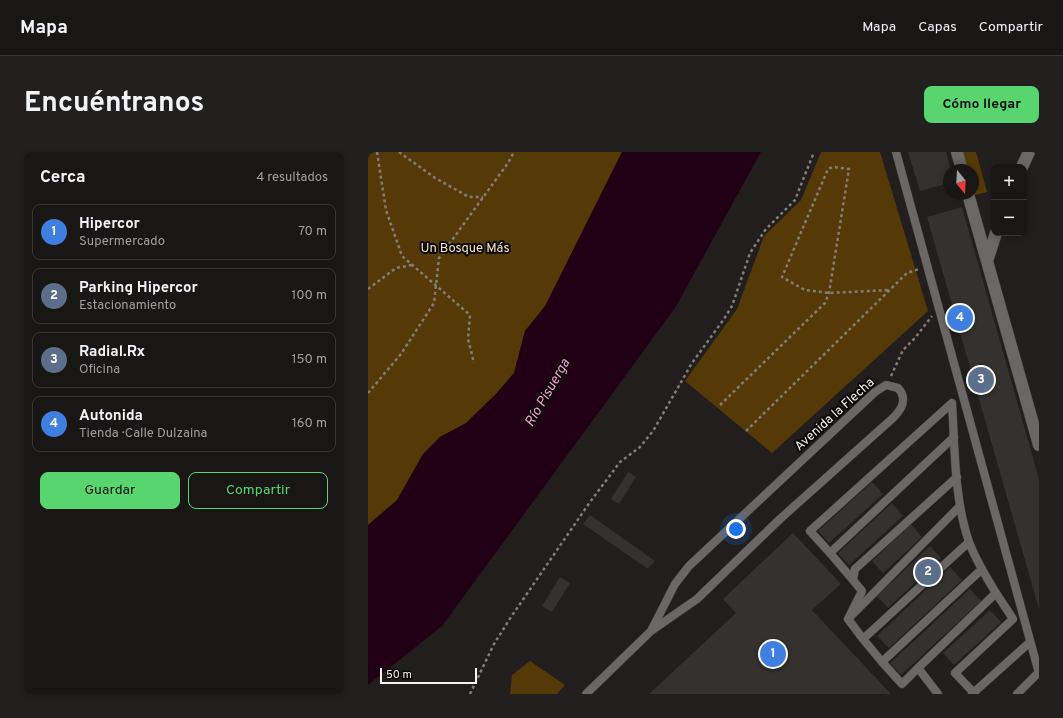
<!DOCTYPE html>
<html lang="es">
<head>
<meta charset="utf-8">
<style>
	:root { --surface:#191616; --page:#221f1f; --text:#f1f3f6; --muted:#9f9fa1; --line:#373535; --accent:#59d56f }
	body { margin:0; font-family:Overpass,sans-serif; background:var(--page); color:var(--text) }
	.controls { position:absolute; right:12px; top:12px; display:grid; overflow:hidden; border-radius:8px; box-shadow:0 2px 6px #0003 }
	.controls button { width:36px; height:36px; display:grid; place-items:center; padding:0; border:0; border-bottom:1px solid var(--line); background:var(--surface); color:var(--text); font:20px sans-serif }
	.compass { position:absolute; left:575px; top:12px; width:36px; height:36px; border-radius:50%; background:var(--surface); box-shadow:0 2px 6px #0003; rotate:162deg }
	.scale { position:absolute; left:12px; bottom:10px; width:97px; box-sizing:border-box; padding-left:4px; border:2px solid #f5f3f2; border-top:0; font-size:11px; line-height:14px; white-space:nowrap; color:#f5f3f2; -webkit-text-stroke:3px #0a0808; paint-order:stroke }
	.you { position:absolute; left:368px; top:377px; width:14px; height:14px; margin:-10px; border:3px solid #fff; border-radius:50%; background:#1a73e8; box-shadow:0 0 0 6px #1a73e833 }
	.badge { display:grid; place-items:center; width:26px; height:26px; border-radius:50%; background:var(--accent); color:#fff; font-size:13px; font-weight:700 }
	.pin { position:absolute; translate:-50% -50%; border:2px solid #fff; box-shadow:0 1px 4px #0006 }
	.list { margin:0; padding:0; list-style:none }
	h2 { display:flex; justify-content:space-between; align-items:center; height:52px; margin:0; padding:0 16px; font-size:17px }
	h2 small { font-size:13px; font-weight:400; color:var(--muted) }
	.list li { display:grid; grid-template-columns:26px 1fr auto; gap:12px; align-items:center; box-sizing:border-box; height:56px; margin:0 8px 8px; padding:0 8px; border:1px solid var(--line); border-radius:8px }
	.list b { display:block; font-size:15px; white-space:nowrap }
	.list p { margin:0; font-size:13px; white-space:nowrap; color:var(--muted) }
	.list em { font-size:13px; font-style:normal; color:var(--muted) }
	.actions { display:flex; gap:8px; padding:12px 16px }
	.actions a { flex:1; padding:9px 0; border:1px solid var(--accent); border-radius:8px; text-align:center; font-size:14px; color:var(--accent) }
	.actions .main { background:var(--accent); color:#111 }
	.map { position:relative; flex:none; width:671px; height:542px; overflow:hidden; border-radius:8px }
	header { display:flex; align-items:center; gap:24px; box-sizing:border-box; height:56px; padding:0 20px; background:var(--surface); border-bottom:1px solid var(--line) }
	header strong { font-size:19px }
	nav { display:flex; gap:22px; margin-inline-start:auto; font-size:14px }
	.intro { display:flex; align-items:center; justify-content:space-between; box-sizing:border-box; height:96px; padding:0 24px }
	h1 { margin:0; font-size:28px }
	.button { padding:10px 18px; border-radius:8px; background:var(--accent); color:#111; font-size:14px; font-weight:700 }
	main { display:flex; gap:24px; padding:0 24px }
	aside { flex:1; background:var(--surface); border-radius:8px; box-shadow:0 2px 6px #0003 }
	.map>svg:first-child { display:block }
	.green { fill:#553a08 }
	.water { fill:#210016 }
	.building { fill:#34312f }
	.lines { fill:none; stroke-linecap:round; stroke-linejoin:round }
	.lane-casing { stroke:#3e3c3b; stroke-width:9 }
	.street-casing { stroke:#3e3c3b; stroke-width:13 }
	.path { stroke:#807d7c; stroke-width:2.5; stroke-dasharray:3 3; stroke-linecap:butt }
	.lane { stroke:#6b6766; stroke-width:8 }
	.street { stroke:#6b6766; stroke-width:12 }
	.labels { text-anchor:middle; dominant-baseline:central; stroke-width:4; stroke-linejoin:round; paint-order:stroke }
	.park-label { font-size:13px; fill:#f7e0c1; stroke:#0a0808 }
	.street-label { font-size:13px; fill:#f5f3f2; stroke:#0a0808 }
	.water-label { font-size:14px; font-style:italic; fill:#f6a0d5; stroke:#0a0808 }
</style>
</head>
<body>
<header>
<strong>Mapa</strong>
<nav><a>Mapa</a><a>Capas</a><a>Compartir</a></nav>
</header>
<div class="intro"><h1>Encuéntranos</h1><a class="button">Cómo llegar</a></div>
<main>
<aside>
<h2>Cerca<small>4 resultados</small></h2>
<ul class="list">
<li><span class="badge" style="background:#3f7fe0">1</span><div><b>Hipercor</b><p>Supermercado</p></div><em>70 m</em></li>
<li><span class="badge" style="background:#5c6f8a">2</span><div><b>Parking Hipercor</b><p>Estacionamiento</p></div><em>100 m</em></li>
<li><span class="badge" style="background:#5c6f8a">3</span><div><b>Radial.Rx</b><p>Oficina</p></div><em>150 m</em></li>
<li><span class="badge" style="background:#3f7fe0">4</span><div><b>Autonida</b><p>Tienda · Calle Dulzaina</p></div><em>160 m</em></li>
</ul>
<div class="actions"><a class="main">Guardar</a><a>Compartir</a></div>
</aside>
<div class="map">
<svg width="671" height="542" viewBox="0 0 671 542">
	<rect width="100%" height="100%" fill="#211e1d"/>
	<path class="green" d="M0,0h254l-77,155 -20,24 -11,42 -18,21 -30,29 -26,14 -17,17 -25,46 -30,25z
		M453,0h59l48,159 -156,142 -87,-72 52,-72 27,-73 37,-36z
		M595,0h13l11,40 -12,3 -2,-7v-18h-5z
		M162,509l35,24 -8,9h-47l2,-19z"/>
	<path class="water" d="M254,0h139l-86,156 -233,318 -74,59v-160l29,-25 26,-46 17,-17 26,-14 30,-29 18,-21 11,-42 20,-25z"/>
	<path class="building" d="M540,0h38l5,18h-2v13l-29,8z
		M594,55l77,272v130l-112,-392z
		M260,320l8,5 -17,27 -8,-5z
		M504,330l11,12 -54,49 -11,-12z
		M524,351l11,13 -54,49 -11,-12z
		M222,363l65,46 -7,8 -65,-45z
		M543,372l11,13 -39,36 -11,-12z
		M425,381l48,51 -29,26 79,84h-242l87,-81 -13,-14z
		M562,394l11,12 -53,50 -11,-12z
		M582,415l12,13 -73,68 -12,-12z
		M192,425l10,6 -18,29 -10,-6z
		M602,437l11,12 -80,74 -11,-12z
		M622,458l11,12 -47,43 -11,-12z"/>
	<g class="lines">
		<g class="lane-casing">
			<path id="lane" d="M528,0l143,521
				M462,401l-20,-22 142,-128c3,46 2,95 17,139 7,18 17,35 27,51
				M485,428l-23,-27 124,-116
				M480,467l14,-28 -9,-11 2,-11 102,-92
				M495,487l-15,-20 112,-113
				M514,510l-19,-23 106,-97
				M550,516l-16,16 -20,-22 100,-93
				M218,542l65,-63 46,-32 83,-80 113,-101c9,-9 15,-19 5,-30l-12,-3 -11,7 -186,174 -14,18 -24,47
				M570,542l-20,-26 78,-75 17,26 -58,54 20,21
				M604,542l58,-52
				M649,542l22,-22"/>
		</g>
		<g class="street-casing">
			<path id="street" d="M589,0l5,18
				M654,15l7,-15
				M600,42l71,251
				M619,109l9,-28"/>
		</g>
		<path class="path" d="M9,0l9,58 16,46 68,59 -2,24 6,24
			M31,0l36,26 34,19h14
			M0,137l28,-21 16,-3
			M523,224l12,-26 12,-12 17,-22
			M0,241l33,-39 33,-51 5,-45 69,-95 6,-11
			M352,253l105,-102 4,-10 20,-124 -16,-2 -5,2 -46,108 23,13 24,3 61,-3
			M378,279l161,-158 12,-4
			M102,542l24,-50 17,-27 79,-115 30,-40 20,-15 13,-16 39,-68 32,-44 8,-13 18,-53 16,-24 29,-29 19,-48"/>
		<use href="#lane" class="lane"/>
		<use href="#street" class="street"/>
	</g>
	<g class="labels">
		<g class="park-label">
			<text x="97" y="97">Un Bosque Más</text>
		</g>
		<g class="street-label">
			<text transform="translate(467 263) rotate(-42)">Avenida la Flecha</text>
		</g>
		<g class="water-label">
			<text transform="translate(180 241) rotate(-60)">Río Pisuerga</text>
		</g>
	</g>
</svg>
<div class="controls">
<button>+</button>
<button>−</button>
</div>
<svg class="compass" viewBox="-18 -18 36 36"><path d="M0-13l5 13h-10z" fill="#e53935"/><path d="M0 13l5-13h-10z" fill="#9f9fa1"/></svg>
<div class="scale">50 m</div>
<div class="you"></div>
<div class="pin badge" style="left:405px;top:502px;background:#3f7fe0">1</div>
<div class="pin badge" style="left:560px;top:420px;background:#5c6f8a">2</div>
<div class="pin badge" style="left:613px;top:228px;background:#5c6f8a">3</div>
<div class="pin badge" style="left:592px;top:166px;background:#3f7fe0">4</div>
</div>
</main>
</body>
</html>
